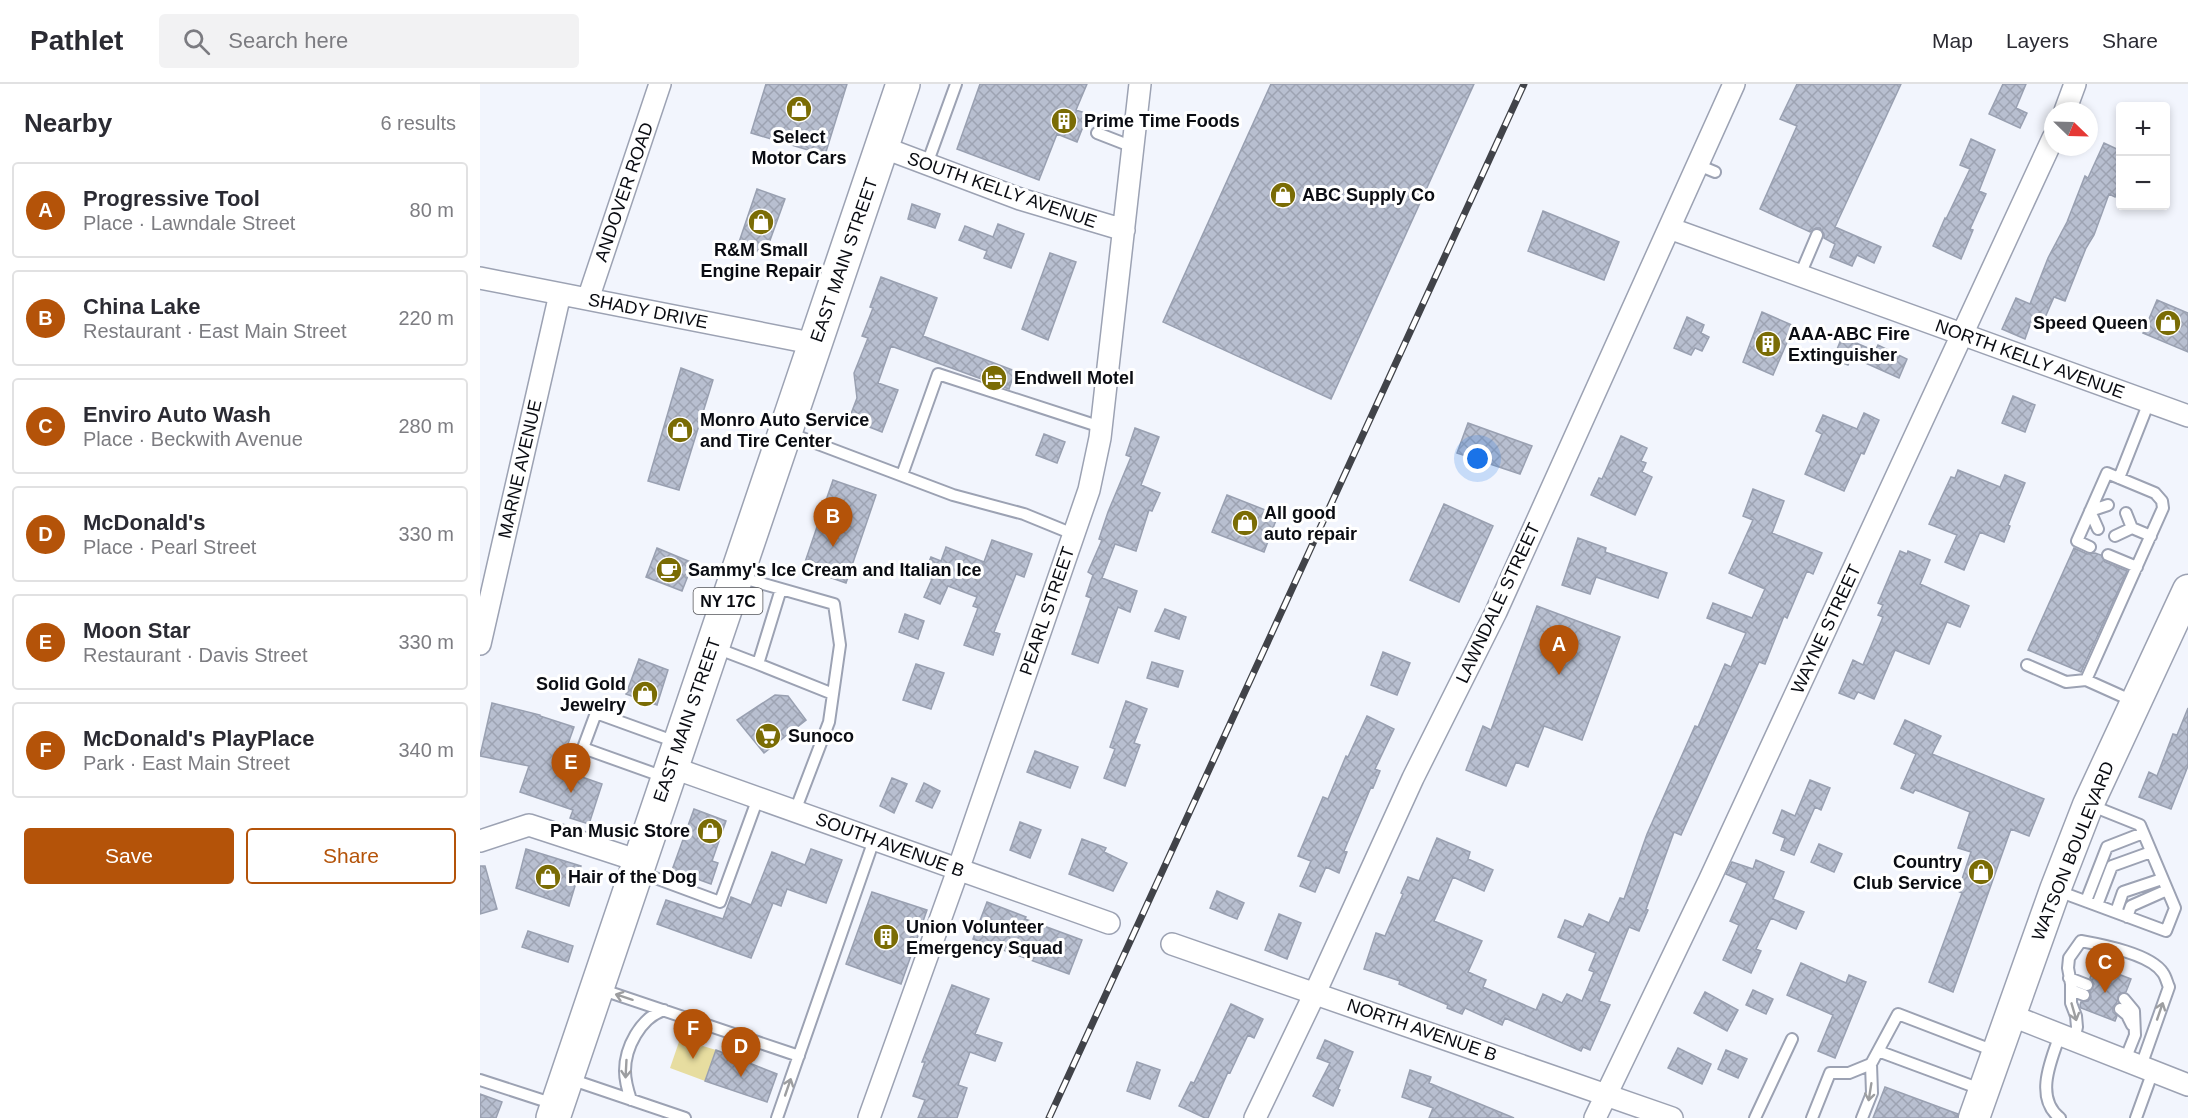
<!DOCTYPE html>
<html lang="en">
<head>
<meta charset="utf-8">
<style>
	:root { --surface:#fff; --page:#f2f2f3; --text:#2b2b33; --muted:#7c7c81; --line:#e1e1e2; --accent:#b45309 }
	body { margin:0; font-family:Helvetica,sans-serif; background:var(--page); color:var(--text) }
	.controls { position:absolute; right:18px; top:18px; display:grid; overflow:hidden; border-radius:6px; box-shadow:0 3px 9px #0003 }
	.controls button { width:54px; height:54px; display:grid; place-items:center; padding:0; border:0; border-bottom:2px solid var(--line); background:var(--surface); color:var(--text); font:30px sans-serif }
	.compass { position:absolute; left:1564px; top:18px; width:54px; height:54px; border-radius:50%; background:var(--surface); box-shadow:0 3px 9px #0003; rotate:113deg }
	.you { position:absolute; left:998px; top:375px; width:21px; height:21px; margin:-15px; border:4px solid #fff; border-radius:50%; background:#1a73e8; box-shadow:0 0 0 9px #1a73e833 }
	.badge { display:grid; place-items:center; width:39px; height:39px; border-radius:50%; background:var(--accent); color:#fff; font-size:20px; font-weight:700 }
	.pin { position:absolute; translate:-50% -50px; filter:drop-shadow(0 2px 3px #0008) }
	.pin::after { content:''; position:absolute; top:32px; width:21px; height:18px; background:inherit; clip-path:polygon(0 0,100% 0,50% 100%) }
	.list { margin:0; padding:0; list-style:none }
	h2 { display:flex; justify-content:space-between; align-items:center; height:78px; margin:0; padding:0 24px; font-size:26px }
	h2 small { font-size:20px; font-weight:400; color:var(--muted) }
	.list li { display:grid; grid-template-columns:39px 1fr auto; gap:18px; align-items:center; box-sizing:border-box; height:96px; margin:0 12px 12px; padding:0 12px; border:2px solid var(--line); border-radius:6px }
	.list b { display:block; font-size:22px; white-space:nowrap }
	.list p { margin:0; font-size:20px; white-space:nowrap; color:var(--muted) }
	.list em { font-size:20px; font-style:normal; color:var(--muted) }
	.actions { display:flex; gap:12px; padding:18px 24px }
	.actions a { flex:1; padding:14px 0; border:2px solid var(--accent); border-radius:6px; text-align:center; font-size:21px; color:var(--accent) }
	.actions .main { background:var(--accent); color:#fff }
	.icon { flex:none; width:33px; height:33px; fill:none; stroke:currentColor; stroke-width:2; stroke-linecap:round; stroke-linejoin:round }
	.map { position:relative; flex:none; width:1708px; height:1034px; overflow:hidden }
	header { display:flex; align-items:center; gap:36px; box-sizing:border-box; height:84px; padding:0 30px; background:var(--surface); border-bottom:2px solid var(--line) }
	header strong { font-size:28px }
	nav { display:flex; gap:33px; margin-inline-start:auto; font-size:21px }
	.search { width:420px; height:54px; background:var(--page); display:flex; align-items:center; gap:15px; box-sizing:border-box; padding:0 21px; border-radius:6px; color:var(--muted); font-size:22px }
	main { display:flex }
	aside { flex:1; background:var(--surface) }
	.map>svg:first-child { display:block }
	.park { fill:#e7dda0 }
	.building { fill:url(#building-cross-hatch); stroke:#99a0b1; stroke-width:1.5 }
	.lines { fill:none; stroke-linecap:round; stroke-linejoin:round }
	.lane-casing { stroke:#9ca2b3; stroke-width:14 }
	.street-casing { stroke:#9ca2b3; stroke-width:24 }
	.secondary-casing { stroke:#9ca2b3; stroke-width:33 }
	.primary-casing { stroke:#9ca2b3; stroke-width:36 }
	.lane { stroke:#fff; stroke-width:10 }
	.street { stroke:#fff; stroke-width:21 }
	.secondary { stroke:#fff; stroke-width:30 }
	.primary { stroke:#fff; stroke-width:33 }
	.rail-casing { stroke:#414349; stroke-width:7 }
	.rail { stroke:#fff; stroke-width:4.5; stroke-dasharray:14; stroke-linecap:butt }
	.oneway { stroke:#9d9ea0 }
	.labels { text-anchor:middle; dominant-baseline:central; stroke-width:6; stroke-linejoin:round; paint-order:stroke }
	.shield { fill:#fff; stroke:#545559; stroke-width:1.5 }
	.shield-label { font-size:16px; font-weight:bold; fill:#0a0c12 }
	.poi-label { font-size:18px; font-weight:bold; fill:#0a0c12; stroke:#fff; text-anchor:start }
	.street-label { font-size:18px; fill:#0a0c12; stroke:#fff }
</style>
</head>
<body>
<header>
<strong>Pathlet</strong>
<div class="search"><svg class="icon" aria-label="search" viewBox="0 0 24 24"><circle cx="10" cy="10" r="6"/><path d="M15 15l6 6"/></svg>Search here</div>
<nav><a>Map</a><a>Layers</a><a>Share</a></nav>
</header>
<main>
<aside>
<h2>Nearby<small>6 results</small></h2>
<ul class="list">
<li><span class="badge">A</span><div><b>Progressive Tool</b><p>Place · Lawndale Street</p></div><em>80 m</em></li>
<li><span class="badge">B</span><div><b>China Lake</b><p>Restaurant · East Main Street</p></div><em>220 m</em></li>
<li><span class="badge">C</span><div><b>Enviro Auto Wash</b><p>Place · Beckwith Avenue</p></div><em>280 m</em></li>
<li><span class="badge">D</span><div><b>McDonald's</b><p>Place · Pearl Street</p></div><em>330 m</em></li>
<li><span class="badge">E</span><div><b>Moon Star</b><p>Restaurant · Davis Street</p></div><em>330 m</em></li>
<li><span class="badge">F</span><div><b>McDonald's PlayPlace</b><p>Park · East Main Street</p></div><em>340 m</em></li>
</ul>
<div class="actions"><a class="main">Save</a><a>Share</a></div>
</aside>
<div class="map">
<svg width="1708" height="1034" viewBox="0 0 1708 1034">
	<defs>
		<pattern id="building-cross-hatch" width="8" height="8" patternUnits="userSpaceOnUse" patternTransform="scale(1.5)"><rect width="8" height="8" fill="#b8bfd0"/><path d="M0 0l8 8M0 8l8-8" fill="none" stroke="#9da3b2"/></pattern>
	</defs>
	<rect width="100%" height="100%" fill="#f2f5fd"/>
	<path class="park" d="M200,955l36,11 -11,31 -35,-13z"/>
	<path class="building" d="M286,0h81l-22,71 -74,-22z
		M500,0h107l-11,26 12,4 -11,28 -20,-8 -18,46 -82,-31z
		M791,0h203l-143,315 -168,-77z
		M1317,0h104l-66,143 46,20 -7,16 -17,-8 -5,11 -22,-9 5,-13 -11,-6v-4l-4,-6h-4l-6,4 -50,-23 37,-83 -17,-7z
		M1523,0h23l-10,24 11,5 -7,15 -31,-14z
		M1491,55l24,11 -16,41 7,3 -16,35 3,1 -12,29 -28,-13 12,-28 1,1 24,-50 -10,-4z
		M1624,59l17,8v30l-6,16 -6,-3 -15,41 -8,13 -21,53 -11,-4 -14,32 -10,-4 -5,14 -23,-10 14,-31 14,6 18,-46 19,-36 18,-46 3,2z
		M277,105l28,10 -20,55 -27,-9z
		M432,120l28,10 -5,14 -27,-9z
		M1063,127l76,31 -15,38 -76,-29z
		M518,140l26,10 -13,34 -27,-10 3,-7 -28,-11 6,-14 28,11z
		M570,169l26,9 -28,78 -26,-11z
		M401,193l56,21 -14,38 92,35 -6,18 -118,-43 -13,37 20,7 -16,42 -33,-13 8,-21 -3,-25 14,-35 -6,-2 11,-28 -3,-1z
		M1677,216l31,13v39l-45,-19z
		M1282,228l32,14 -21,49 -30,-13z
		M1207,233l17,8 -3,8 8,4 -7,14 -7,-3 -4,7 -17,-7z
		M1362,253l33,14 3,-6 29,14 -8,19 -47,-21 -4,8 -15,-6z
		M201,284l32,12 -34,110 -31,-9z
		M1533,312l22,9 -10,27 -23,-9z
		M1384,329l15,7 -15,34 -3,-1 -17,38 -39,-17 17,-40 -6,-3 7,-16 34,14z
		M988,339l64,23 -12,28 -63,-21z
		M655,344l24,9 -18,48 19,8 -8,18 -3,-1 -13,41 -21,-7 -13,34 35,13 -7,21 -12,-5 -20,56 -26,-9 19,-56 -5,-2 7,-21 -5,-3 14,-32 -3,-1 9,-27 23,-55 -5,-2z
		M564,350l21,8 -8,21 -21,-8z
		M1141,352l26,12 -6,13 5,2 -4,9 10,5 -17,38 -44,-20 8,-17 3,1z
		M1478,386l42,17 5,-12 20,8 -17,42 2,1 -6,16 -24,-10 -16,38 -19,-8 12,-27 -28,-11 22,-47 4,1z
		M353,396l43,15 -30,88 -43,-15z
		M1273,405l31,12 -12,32 50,20 -9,21 -6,-3 -20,47 -3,-2 -19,48 -6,-2 -78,173 -7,-3 -28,77 2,1 -9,21 -10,-4 -30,74 11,4 -20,45 -7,-3 -2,4 -76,-33 -3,7 -37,-17 -3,6 -15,-6 1,-3 -49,-21 1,-3 -36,-12 12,-36 9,3 18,-42 -2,-1 7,-16 11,4 18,-43 33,14 -2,7 25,11 -9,21 -31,-14 -19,44 48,20 -14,31 18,8 -3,7 53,23 7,-16 19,9 5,-9 15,7 12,-29 -5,-2 7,-17 -38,-16 7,-17 18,7 6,-13 20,9 11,-25 4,1 23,-65 48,-108 3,1 27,-63 6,3 15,-34 -39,-15 6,-15 39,15 13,-29 -36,-16 24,-53 -10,-4z
		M747,411l51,20 -14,37 -52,-20z
		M964,420l49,22 -34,76 -49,-22z
		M1098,454l28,10 -1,4 62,21 -9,25 -62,-21 -6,17 -28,-9z
		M512,456l40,14 -8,23 -8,-3 -22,58 6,2 -7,21 -29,-10 14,-37 -5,-2 4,-9 -29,-11 -8,18 -16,-7 8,-18 -9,-3 8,-19 10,4 5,-14 38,15z
		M177,464l36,15 -11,28 -36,-14z
		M1594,464l13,6 8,-1 6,2 4,7 22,9 -46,101 -53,-22z
		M1420,467l7,3 1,-3 22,9 -10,24 49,22 -9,21 -13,-5 -18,42 -34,-14 -21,49 -16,-7 -4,7 -15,-6 14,-33 10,5 20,-48 -5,-2 5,-10 -5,-2z
		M1057,522l83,31 -38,103 -38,-14 -16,41 -12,-5 -10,24 -40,-16 17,-44 8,4z
		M685,525l21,8 -7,22 -24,-8z
		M425,530l19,7 -6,18 -19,-7z
		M903,568l27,11 -13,32 -26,-10z
		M159,575l29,11 -11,35 -31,-11z
		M672,578l31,9 -5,16 -31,-9z
		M436,580l28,9 -13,36 -28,-9z
		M295,611l13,1 18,24 -42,33 -27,-33z
		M646,617l21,8 -13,34 6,2 -15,41 -21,-8 11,-29 -5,-2z
		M12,619l48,12v1l34,11 -15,42 43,15 -13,40 -19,-6 3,-8 -53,-18 9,-26 -49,-10z
		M1708,624v58l-17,43 -32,-12 10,-25 8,4 16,-42 4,1z
		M887,632l27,13 -19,40 5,2 -7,17 -2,-1 -27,64 3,1 -8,21 -13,-6 -11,25 -15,-6 11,-25 -13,-5 25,-59 5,2 18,-43 2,1z
		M1425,636l36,16 -9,18 112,45 -15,37 -18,-7 -58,163 -24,-10 33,-89 -4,-2 13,-39 -13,-4 12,-36 -49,-20 -6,-2 -2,3 -12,-5 15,-34 -22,-10z
		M555,667l43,16 -8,21 -43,-16z
		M412,694l15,6 -13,29 -14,-7z
		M1330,696l20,8 -9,22 -6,-3 -21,48 -13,-5 4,-12 -12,-5 9,-23 13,6z
		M444,699l16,8 -8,17 -16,-7z
		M214,725l32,12 -14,40 6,2 -7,21 -39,-14z
		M540,738l21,8 -11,28 -20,-8z
		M602,755l24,9 -2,4 23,11 -14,28 -44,-17z
		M1339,760l23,10 -8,18 -23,-10z
		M46,765l55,17 -12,40 -53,-18z
		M331,765l31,11 -16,43 -39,-14 -6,17 -8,-3 -22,55 -94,-34 9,-24 57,19 8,-22 20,8 21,-53 33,13z
		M1276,776l28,12 -11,27 31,13 -8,17 -25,-11 -15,31 5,2 -10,22 -28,-13 16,-35 -9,-4 17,-38 -21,-9 6,-12 21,7z
		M0,782h5l12,43 -17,5z
		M737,807l27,12 -7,16 -27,-11z
		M392,808l55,18 -26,74 -55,-20z
		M507,818l39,15 -1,2 57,21 -13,34 -96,-35z
		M799,830l22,9 -14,36 -22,-9z
		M48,847l45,15 -5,16 -46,-15z
		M1321,879l45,20 3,-8 17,7 -31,76 -17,-7 15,-36 -46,-20z
		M1615,881l36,14 -5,13 -7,2 -2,8 -4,5v5l4,4 -2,5 -34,-13 -1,-3 1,-3 7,-1 3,-4 -1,-6 4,-7 -4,-6z
		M472,901l37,14 -14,35 27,9 -7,18 -25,-9 -12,33 9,3 -10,30h-39l7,-18 -12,-4 12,-34h-3z
		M1273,906l20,9 -7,15 -20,-9z
		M1225,908l33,18 -11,21 -33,-18z
		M751,920l32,15 -9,19 -6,-3 -18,38 -2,-1 -20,46h-3l-26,-12 12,-24 3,1z
		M845,956l28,12 -15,37 2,1 -7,16 -20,-10 17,-33 -13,-5z
		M1198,964l33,16 -9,20 -34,-16z
		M236,966l61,24 -10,28 -62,-21z
		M1246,966l21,9 -9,19 -20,-9z
		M657,978l23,8 -10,29 -23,-8z
		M930,986l21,7 -2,6 85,35h-85l4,-10 -31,-11z
		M1405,1003l73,27 -1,4h-84z
		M0,1010l22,8 -6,16h-16z"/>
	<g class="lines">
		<g class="lane-casing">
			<path id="lane" d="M617,49l36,14
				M447,80l29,-80
				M1218,81l17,7
				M1320,191l17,-40
				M309,349l164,62 71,19 49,20
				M422,391l36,-101 163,53
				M1639,394l30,-76
				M1646,429l6,15 19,8
				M1618,445l-8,-18 18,-6
				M1635,452l17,-8
				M1628,471l29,12
				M259,493l95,27 6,41 -11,77 -34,89
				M301,505l-23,75 75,30
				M236,564l42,16
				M1547,581l39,17 20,-2 49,22
				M1606,596l77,-172 -1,-7 -7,-8 -48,-20 -30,68 13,6
				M184,693l-81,-29 13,-35 80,29
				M159,788l81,30 38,-104
				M1578,807l108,40 9,-23 -35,-83 -50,-20
				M1606,817l21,-54 36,-14
				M1617,821l15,-39 39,-14
				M1636,828l7,-20 39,-13
				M1647,833l4,-11 36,-16
				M1589,894l18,7
				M120,905l199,67
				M1591,906l13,5
				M1644,915l10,12 1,24 -10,25
				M1640,925l7,6 5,10
				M1594,956l3,-13 -1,-11 -5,-13v-19l-3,-16 1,-10 12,-17c22,4 70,13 82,32 3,4 4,10 6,14l-28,79
				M1398,967l105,39
				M90,995l115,39
				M0,996l74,24
				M151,1016c-3,-9 -6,-19 -6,-29 0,-23 15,-53 39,-61
				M297,1034l97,-278
				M1275,1034l37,-79
				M1332,1034l18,-45h19l22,-9 27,-50 99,38
				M1382,1034l10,-25 -1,-29
				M1580,1034c-26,-20 -9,-58 0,-83
				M1656,1034l17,-47"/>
		</g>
		<g class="street-casing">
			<path id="street" d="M1585,27l10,-27
				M402,63l138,52 104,31
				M1189,144l519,188
				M0,194l336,66
				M108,215l72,-215
				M0,560l80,-350
				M191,683l438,156
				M0,757l49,-16 110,36
				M692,860l500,174
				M1530,931l178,70
				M389,1034l89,-248 131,-380 11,-52 40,-354
				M775,1034l60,-125 98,-215 83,-166 238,-528
				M1115,1034l114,-237 344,-743"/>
		</g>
		<g class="secondary-casing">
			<path id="secondary" d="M1494,1034l81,-228 33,-85 100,-215"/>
		</g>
		<g class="primary-casing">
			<path id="primary" d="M73,1034l350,-1034"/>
		</g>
		<use href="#lane" class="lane"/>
		<use href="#street" class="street"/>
		<use href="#secondary" class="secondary"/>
		<use href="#primary" class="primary"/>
		<g class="rail-casing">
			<path id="rail" d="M569,1034l475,-1034"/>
		</g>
		<use href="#rail" class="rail"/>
	</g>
	<defs><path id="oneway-shaft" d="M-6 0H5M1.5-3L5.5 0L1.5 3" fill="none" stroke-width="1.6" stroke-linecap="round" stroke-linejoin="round" transform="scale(1.5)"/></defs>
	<g class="oneway">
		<use href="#oneway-shaft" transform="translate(144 913) rotate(-162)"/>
		<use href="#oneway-shaft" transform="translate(1680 927) rotate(-71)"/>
		<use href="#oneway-shaft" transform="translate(1594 928) rotate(74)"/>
		<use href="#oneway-shaft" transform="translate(146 985) rotate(93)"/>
		<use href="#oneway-shaft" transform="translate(308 1003) rotate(-71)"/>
		<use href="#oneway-shaft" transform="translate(1390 1008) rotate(99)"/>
	</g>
	<defs>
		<g id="shop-disc" transform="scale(1.35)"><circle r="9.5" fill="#7a6c05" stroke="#fff"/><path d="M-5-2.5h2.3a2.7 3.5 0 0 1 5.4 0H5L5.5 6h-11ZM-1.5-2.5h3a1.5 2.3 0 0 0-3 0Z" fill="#fff"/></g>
		<g id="building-disc" transform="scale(1.35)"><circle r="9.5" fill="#7a6c05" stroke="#fff"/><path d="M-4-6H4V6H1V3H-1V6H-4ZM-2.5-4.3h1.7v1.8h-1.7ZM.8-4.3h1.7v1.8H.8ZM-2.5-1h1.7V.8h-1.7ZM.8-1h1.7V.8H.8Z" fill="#fff"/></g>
		<g id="hotel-disc" transform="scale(1.35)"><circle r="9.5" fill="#7a6c05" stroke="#fff"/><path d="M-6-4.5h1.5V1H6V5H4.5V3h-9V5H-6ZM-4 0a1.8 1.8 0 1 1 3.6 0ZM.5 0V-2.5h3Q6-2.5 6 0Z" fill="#fff"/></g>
		<g id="cafe-disc" transform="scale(1.35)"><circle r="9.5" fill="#7a6c05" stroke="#fff"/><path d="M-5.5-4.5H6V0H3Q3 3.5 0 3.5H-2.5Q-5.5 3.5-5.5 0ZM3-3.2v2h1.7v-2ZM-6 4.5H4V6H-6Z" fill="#fff"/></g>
		<g id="supermarket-disc" transform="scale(1.35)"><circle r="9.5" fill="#7a6c05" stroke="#fff"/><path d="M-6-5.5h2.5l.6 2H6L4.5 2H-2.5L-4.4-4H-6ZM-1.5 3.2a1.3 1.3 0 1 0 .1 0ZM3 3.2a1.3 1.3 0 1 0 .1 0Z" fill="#fff"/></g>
	</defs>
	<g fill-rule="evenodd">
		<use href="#shop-disc" x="319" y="25"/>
		<use href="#building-disc" x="584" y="37"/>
		<use href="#shop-disc" x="803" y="111"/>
		<use href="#shop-disc" x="281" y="138"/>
		<use href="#shop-disc" x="1688" y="239"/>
		<use href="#building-disc" x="1288" y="260"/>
		<use href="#hotel-disc" x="514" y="294"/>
		<use href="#shop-disc" x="200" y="346"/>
		<use href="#shop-disc" x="765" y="439"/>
		<use href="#cafe-disc" x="189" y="486"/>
		<use href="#shop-disc" x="165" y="610"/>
		<use href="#supermarket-disc" x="288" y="652"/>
		<use href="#shop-disc" x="230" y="747"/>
		<use href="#shop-disc" x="1501" y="788"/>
		<use href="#shop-disc" x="68" y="793"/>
		<use href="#building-disc" x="406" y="853"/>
	</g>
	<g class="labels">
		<rect class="shield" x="213.5" y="504" width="69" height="26" rx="4.5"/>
		<g class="shield-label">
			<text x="248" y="517">NY 17C</text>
		</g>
		<g class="poi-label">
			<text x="604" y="37">Prime Time Foods</text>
			<text x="319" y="53" text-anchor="middle">Select<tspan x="319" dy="21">Motor Cars</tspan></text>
			<text x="822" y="111">ABC Supply Co</text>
			<text x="281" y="166" text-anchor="middle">R&amp;M Small<tspan x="281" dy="21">Engine Repair</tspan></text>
			<text x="1668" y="239" text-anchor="end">Speed Queen</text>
			<text x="1308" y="250">AAA-ABC Fire<tspan x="1308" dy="21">Extinguisher</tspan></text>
			<text x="534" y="294">Endwell Motel</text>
			<text x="220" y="336">Monro Auto Service<tspan x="220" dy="21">and Tire Center</tspan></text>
			<text x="784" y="429">All good<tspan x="784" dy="21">auto repair</tspan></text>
			<text x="208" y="486">Sammy's Ice Cream and Italian Ice</text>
			<text x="146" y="600" text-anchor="end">Solid Gold<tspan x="146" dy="21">Jewelry</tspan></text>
			<text x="308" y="652">Sunoco</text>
			<text x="210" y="747" text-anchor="end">Pan Music Store</text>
			<text x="1482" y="778" text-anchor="end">Country<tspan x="1482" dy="21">Club Service</tspan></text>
			<text x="88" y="793">Hair of the Dog</text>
			<text x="426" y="843">Union Volunteer<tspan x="426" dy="21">Emergency Squad</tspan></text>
		</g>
		<g class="street-label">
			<text transform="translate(522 106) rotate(19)">SOUTH KELLY AVENUE</text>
			<text transform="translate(144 108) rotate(-71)">ANDOVER ROAD</text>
			<text transform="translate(364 176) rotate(-71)">EAST MAIN STREET</text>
			<text transform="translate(168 227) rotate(11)">SHADY DRIVE</text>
			<text transform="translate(1550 275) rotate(20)">NORTH KELLY AVENUE</text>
			<text transform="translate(40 385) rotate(-77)">MARNE AVENUE</text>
			<text transform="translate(1018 519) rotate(-65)">LAWNDALE STREET</text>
			<text transform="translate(567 527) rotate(-71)">PEARL STREET</text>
			<text transform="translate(1346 545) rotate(-65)">WAYNE STREET</text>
			<text transform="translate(207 636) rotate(-71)">EAST MAIN STREET</text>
			<text transform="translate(410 761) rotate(20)">SOUTH AVENUE B</text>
			<text transform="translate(1593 767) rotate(-68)">WATSON BOULEVARD</text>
			<text transform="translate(942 946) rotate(19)">NORTH AVENUE B</text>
		</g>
	</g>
</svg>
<div class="controls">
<button>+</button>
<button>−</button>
</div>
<svg class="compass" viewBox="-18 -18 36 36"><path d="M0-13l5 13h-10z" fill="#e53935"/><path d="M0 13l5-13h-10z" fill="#7c7c81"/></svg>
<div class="you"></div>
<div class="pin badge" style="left:1079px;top:591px">A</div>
<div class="pin badge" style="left:353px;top:463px">B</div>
<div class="pin badge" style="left:1625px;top:909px">C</div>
<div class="pin badge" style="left:261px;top:993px">D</div>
<div class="pin badge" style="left:91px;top:709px">E</div>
<div class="pin badge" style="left:213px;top:975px">F</div>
</div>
</main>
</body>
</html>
